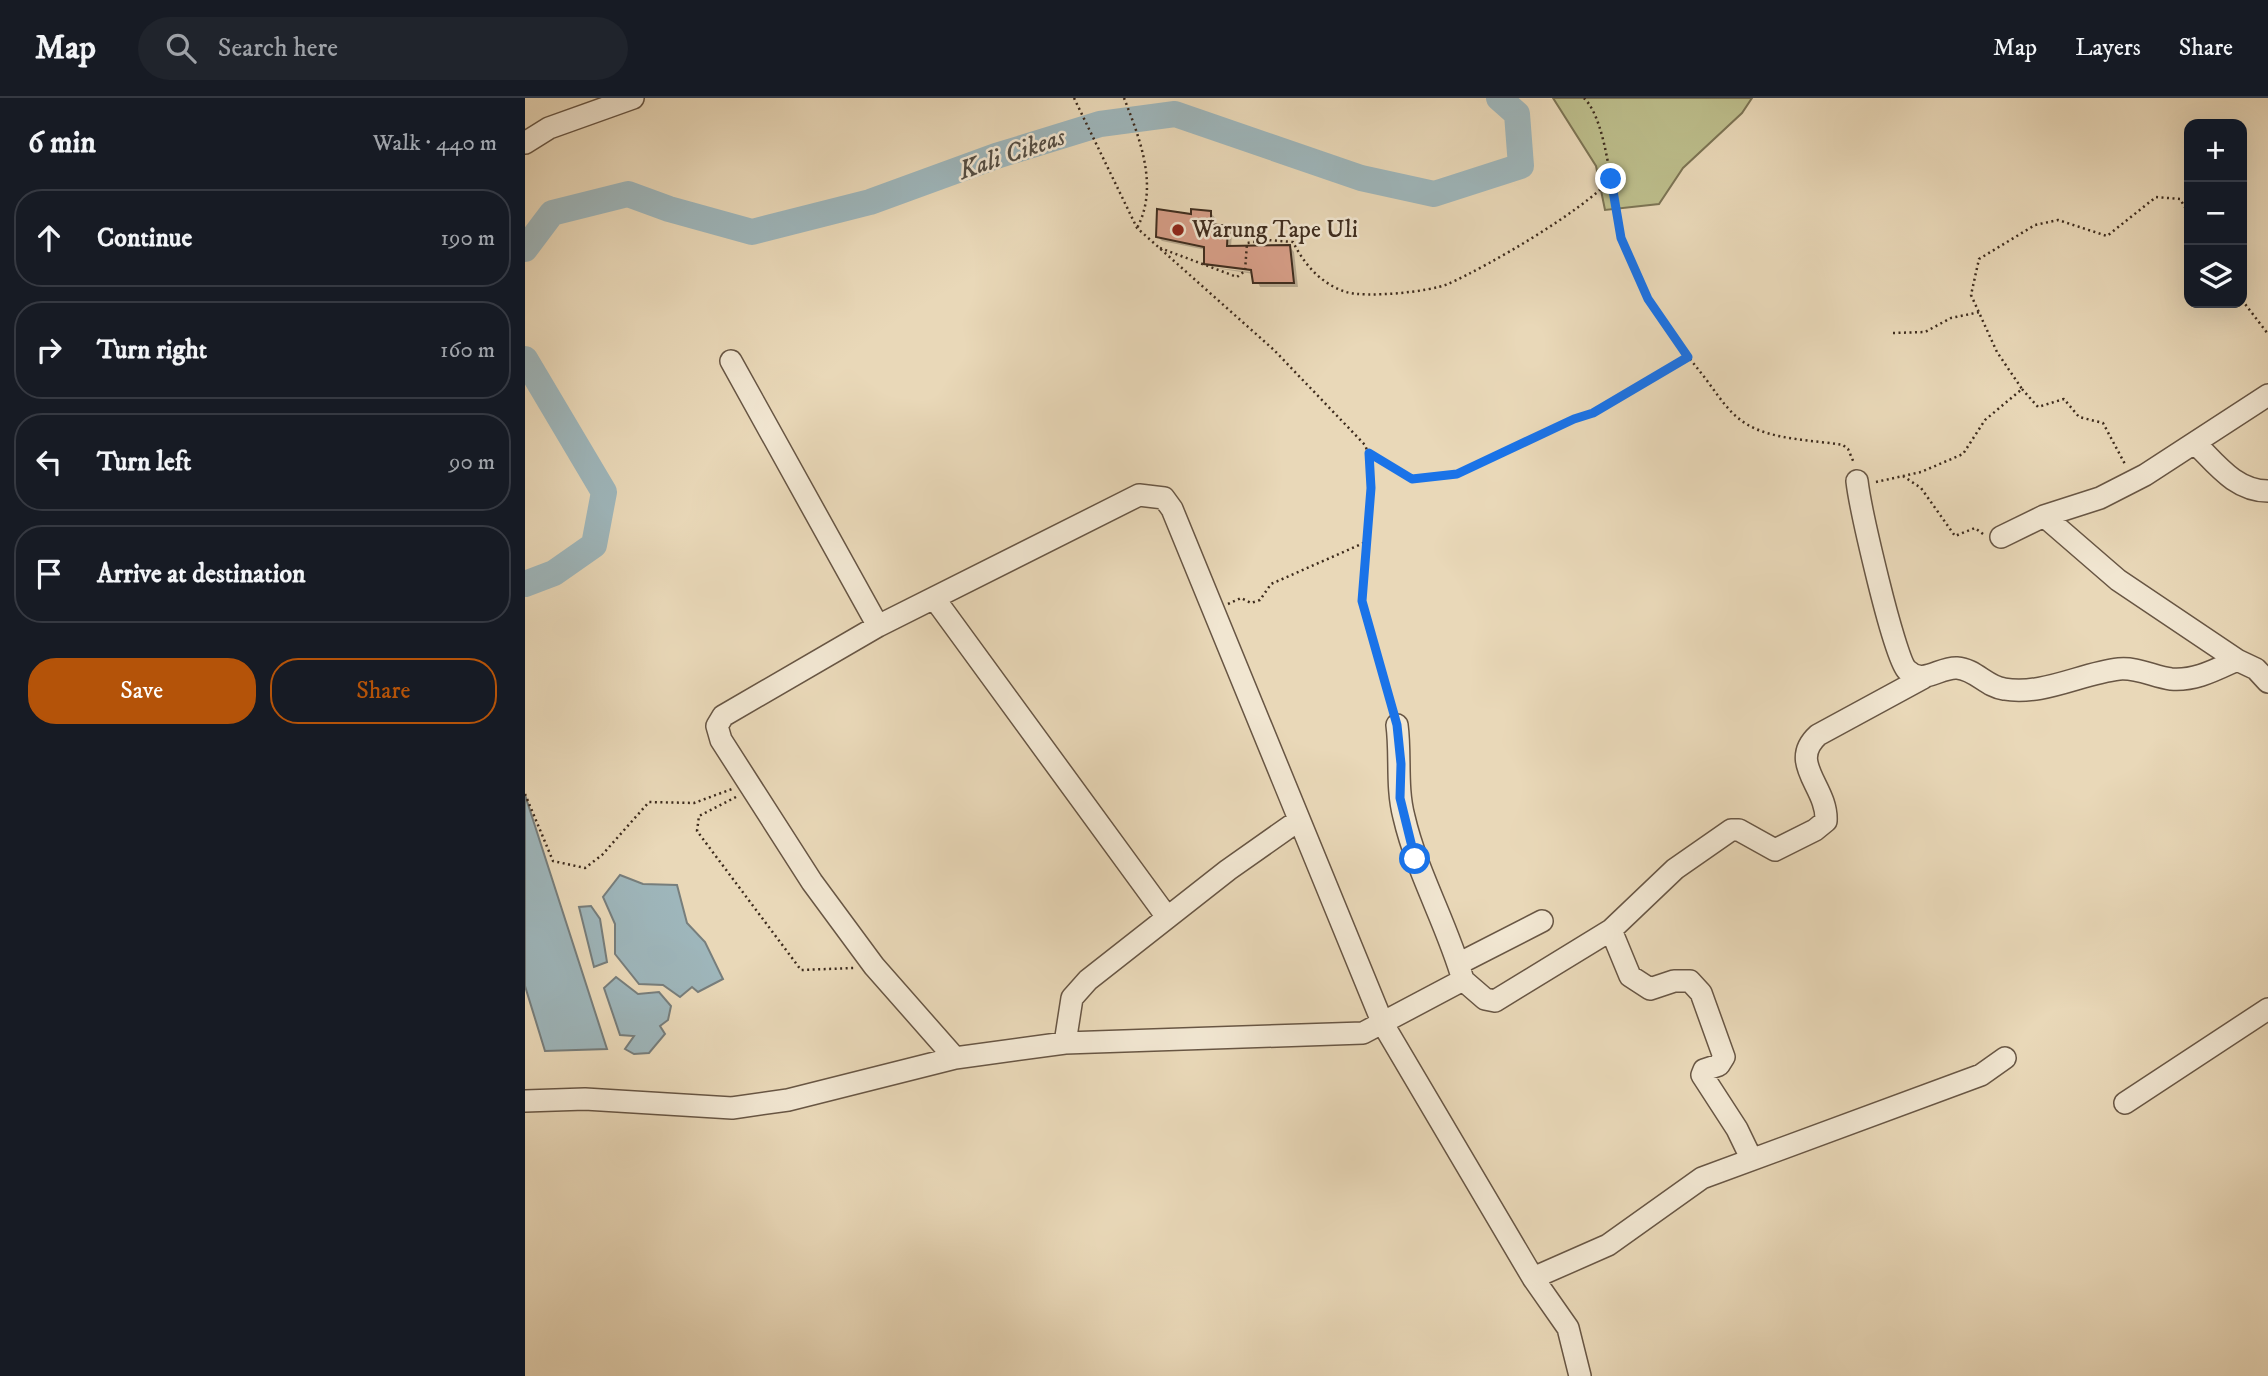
<!DOCTYPE html>
<html lang="en">
<head>
<meta charset="utf-8">
<style>
	:root { --surface:#171b24; --page:#20242c; --text:#f1f3f6; --muted:#9ea1a6; --line:#363941; --accent:#b45309 }
	body { margin:0; font-family:"IM FELL DW Pica",serif; background:var(--page); color:var(--text) }
	.controls { position:absolute; right:21px; top:21px; display:grid; overflow:hidden; border-radius:14px; box-shadow:0 7px 28px #0002 }
	.controls button { width:63px; height:63px; display:grid; place-items:center; padding:0; border:0; border-bottom:2px solid var(--line); background:var(--surface); color:var(--text); font:35px sans-serif }
	.stop { position:absolute; width:21px; height:21px; margin:-16px; border:5px solid #1a73e8; border-radius:50%; background:#fff }
	.stop.end { background:#1a73e8; border-color:#fff; box-shadow:0 2px 7px #0008 }
	.list { margin:0; padding:0; list-style:none }
	h2 { display:flex; justify-content:space-between; align-items:center; height:91px; margin:0; padding:0 28px; font-size:30px }
	h2 small { font-size:23px; font-weight:400; color:var(--muted) }
	.list li { display:grid; grid-template-columns:46px 1fr auto; gap:21px; align-items:center; box-sizing:border-box; height:98px; margin:0 14px 14px; padding:0 14px; border:2px solid var(--line); border-radius:28px }
	.list b { display:block; font-size:26px; white-space:nowrap }
	.list em { font-size:23px; font-style:normal; color:var(--muted) }
	.actions { display:flex; gap:14px; padding:21px 28px }
	.actions a { flex:1; padding:16px 0; border:2px solid var(--accent); border-radius:28px; text-align:center; font-size:24px; color:var(--accent) }
	.actions .main { background:var(--accent); color:#fff }
	.icon { flex:none; width:38px; height:38px; fill:none; stroke:currentColor; stroke-width:2; stroke-linecap:round; stroke-linejoin:round }
	.map { position:relative; flex:none; width:1743px; height:1278px; overflow:hidden }
	header { display:flex; align-items:center; gap:42px; box-sizing:border-box; height:98px; padding:0 35px; background:var(--surface); border-bottom:2px solid var(--line) }
	header strong { font-size:33px }
	nav { display:flex; gap:38px; margin-inline-start:auto; font-size:24px }
	.search { width:490px; height:63px; background:var(--page); display:flex; align-items:center; gap:18px; box-sizing:border-box; padding:0 24px; border-radius:38px; color:var(--muted); font-size:26px }
	main { display:flex }
	aside { flex:1; background:var(--surface) }
	.map>svg:first-child { display:block }
	.green { fill:#bcbd8b; stroke:#7c7454; stroke-width:2 }
	.water { fill:#9eb6bb; stroke:#777e7c; stroke-width:2 }
	.shadow { fill:#0003 }
	.lines { fill:none; stroke-linecap:round; stroke-linejoin:round }
	.river { stroke:#9eb6bb; stroke-width:26 }
	.building { fill:#d89f89; stroke:#3d2b1d; stroke-width:2 }
	.minor-casing { stroke:#685644; stroke-width:24 }
	.path { stroke:#3d2b1d; stroke-width:2.5; stroke-dasharray:2 3.5; stroke-linecap:butt }
	.minor { stroke:#f1e6d1; stroke-width:21 }
	.route { stroke:#1a73e8; stroke-width:9 }
	.poi-dot { fill:#8f2418; stroke:#f1e6d1; stroke-width:2.5 }
	.labels { text-anchor:middle; dominant-baseline:central; stroke-width:5; stroke-linejoin:round; paint-order:stroke }
	.poi-label { font-size:24px; fill:#3d2b1d; stroke:#f1e6d1; text-anchor:start }
	.water-label { font-size:26px; font-style:italic; fill:#554e44; stroke:#f1e6d1 }
</style>
</head>
<body>
<header>
<strong>Map</strong>
<div class="search"><svg class="icon" aria-label="search" viewBox="0 0 24 24"><circle cx="10" cy="10" r="6"/><path d="M15 15l6 6"/></svg>Search here</div>
<nav><a>Map</a><a>Layers</a><a>Share</a></nav>
</header>
<main>
<aside>
<h2>6 min<small>Walk · 440 m</small></h2>
<ul class="list">
<li><svg class="icon" aria-label="ahead" viewBox="0 0 24 24"><path d="M12 20V5M6 11l6-6 6 6"/></svg><div><b>Continue</b></div><em>190 m</em></li>
<li><svg class="icon" aria-label="right" viewBox="0 0 24 24"><path d="M7 20v-9h11M14 6l5 5-5 5"/></svg><div><b>Turn right</b></div><em>160 m</em></li>
<li><svg class="icon" aria-label="left" viewBox="0 0 24 24"><path d="M17 20v-9H6M10 6l-5 5 5 5"/></svg><div><b>Turn left</b></div><em>90 m</em></li>
<li><svg class="icon" aria-label="arrive" viewBox="0 0 24 24"><path d="M6 21V4h12l-3 4 3 4H6"/></svg><div><b>Arrive at destination</b></div></li>
</ul>
<div class="actions"><a class="main">Save</a><a>Share</a></div>
</aside>
<div class="map">
<svg width="1743" height="1278" viewBox="0 0 1743 1278">
	<rect width="100%" height="100%" fill="#e9d8b8"/>
	<filter id="stains"><feTurbulence type="fractalNoise" baseFrequency=".00286" numOctaves="4"/><feColorMatrix values="0 0 0 0 .2 0 0 0 0 .09 0 0 0 0 .02 0 0 0 .5 -.17"/></filter>
	<radialGradient id="worn" r=".72"><stop offset=".6" stop-color="#630" stop-opacity="0"/><stop offset="1" stop-color="#630" stop-opacity=".3"/></radialGradient>
	<path class="green" d="M1028,0h199l-10,15 -59,55 -24,36 -54,6 -9,-44z"/>
	<path class="water" d="M0,697l82,254 -62,2 -20,-65z
		M95,777l23,9 34,1 10,38 18,19 18,37 -25,13 -6,-5 -12,10 -17,-12 -24,-1 -24,-30v-30l-12,-27z
		M66,808l9,13 7,43 -13,5 -15,-60z
		M91,879l22,17 21,-2 12,14 -3,14 -8,6 5,8 -16,19 -15,1 -9,-5 9,-13 -14,-1 -16,-47z"/>
	<path class="shadow" d="M686,115l4,5v8l12,1 5,5 -1,16 59,-1 4,5 4,35h-38l-6,-13 -45,-7 51,6v-3l-52,-7v2l-2,-15 -44,-9 -5,-5 36,-20z"/>
	<g class="lines">
		<path class="river" d="M0,151l27,-36 76,-19 41,15 83,23 118,-30 126,-46 104,-32 75,-10 186,64 73,16 87,-28 -4,-52 -18,-16
			M0,261l79,133 -10,53 -40,28 -29,11"/>
	</g>
	<path class="building" d="M632,111l34,5v-5l20,2v13l17,2 -1,20 63,-1 4,38h-41l-2,-13 -47,-6v-17l-48,-10z"/>
	<g class="lines">
		<g class="minor-casing">
			<path id="minor" d="M0,45l24,-15 84,-30
				M206,263l147,265
				M1671,346c21,21 40,47 72,47
				M1332,383c3,26 37,177 50,189 16,16 32,-3 50,-2 18,1 30,19 47,21 38,7 78,-16 115,-20 17,-2 36,8 52,10 24,2 44,-9 66,-19l19,9 12,13
				M1519,418l74,64 119,80
				M1476,439l43,-21 56,-18 45,-23 123,-80
				M409,500l233,319
				M872,627c4,30 -1,62 7,92 13,56 43,107 59,163
				M1086,832l19,46 20,13 24,-8h16l11,12 23,64 -5,8 -15,5 -2,5 35,54 14,29
				M933,866l84,-43
				M540,945l7,-45 16,-18 140,-110 71,-50
				M430,960l-81,-92 -62,-84 -91,-142 -4,-14 6,-10 155,-90 261,-131 25,3 8,11 211,515 150,254 35,50 12,48
				M0,1003l60,-2 147,9 56,-8 167,-42 110,-15 298,-10 100,-53 22,19 10,2 116,-71 64,-61 56,-39h8l36,20 40,-20 11,-9c2,-34 -39,-58 -8,-86l105,-57
				M1600,1005l143,-94
				M1008,1180l75,-33 94,-67 279,-103 24,-17"/>
		</g>
		<path class="path" d="M549,0l63,130 137,122 91,95c18,43 -5,107 -3,154 2,31 24,76 31,108
			M599,0c16,41 35,89 13,130
			M1059,0c25,25 27,104 37,138 14,54 51,100 84,142 13,17 24,36 43,47 26,15 65,15 95,20l5,4 6,14
			M635,150l77,29 8,-6 2,-28 20,-3 26,2c11,22 28,42 53,50 20,6 83,0 102,-8 42,-19 133,-72 163,-105
			M1717,202l26,34
			M1368,235l32,-1 26,-14 29,-6
			M1497,291l16,18 26,-8 15,18 24,6 23,43
			M843,355l44,26 45,-5 117,-55 19,-6 95,-56
			M1378,378l18,12 34,48 20,-8 8,6
			M1351,384l45,-10 42,-18 22,-34 37,-31 -25,-37 -26,-57 8,-36 56,-34 23,-5 49,16 49,-39 24,2 9,15
			M703,506l13,-6 10,5 9,-3 11,-16 95,-42
			M0,696l28,67 32,7 17,-13 47,-53 45,1 38,-14
			M211,699l-37,19 -2,15 104,139 53,-2"/>
		<use href="#minor" class="minor"/>
	</g>
	<g class="lines">
		<path class="route" d="M890,761l-15,-61 1,-34 -4,-39 -35,-124 9,-113 -2,-35 43,26 45,-5 117,-55 19,-6 95,-56 -40,-58 -27,-61 -10,-59"/>
	</g>
	<circle class="poi-dot" cx="653" cy="132" r="7"/>
	<g class="labels">
		<g class="poi-label">
			<text x="667" y="132">Warung Tape Uli</text>
		</g>
		<g class="water-label">
			<text transform="translate(487 56) rotate(-19)">Kali Cikeas</text>
		</g>
	</g>
	<rect width="100%" height="100%" filter="url(#stains)"/>
	<rect width="100%" height="100%" fill="url(#worn)"/>
</svg>
<div class="controls">
<button>+</button>
<button>−</button>
<button><svg class="icon" aria-label="layers" viewBox="0 0 24 24"><path d="M12 4l9 5-9 5-9-5zM3 14l9 5 9-5"/></svg></button>
</div>
<div class="stop" style="left:890px;top:761px"></div>
<div class="stop end" style="left:1086px;top:81px"></div>
</div>
</main>
</body>
</html>
